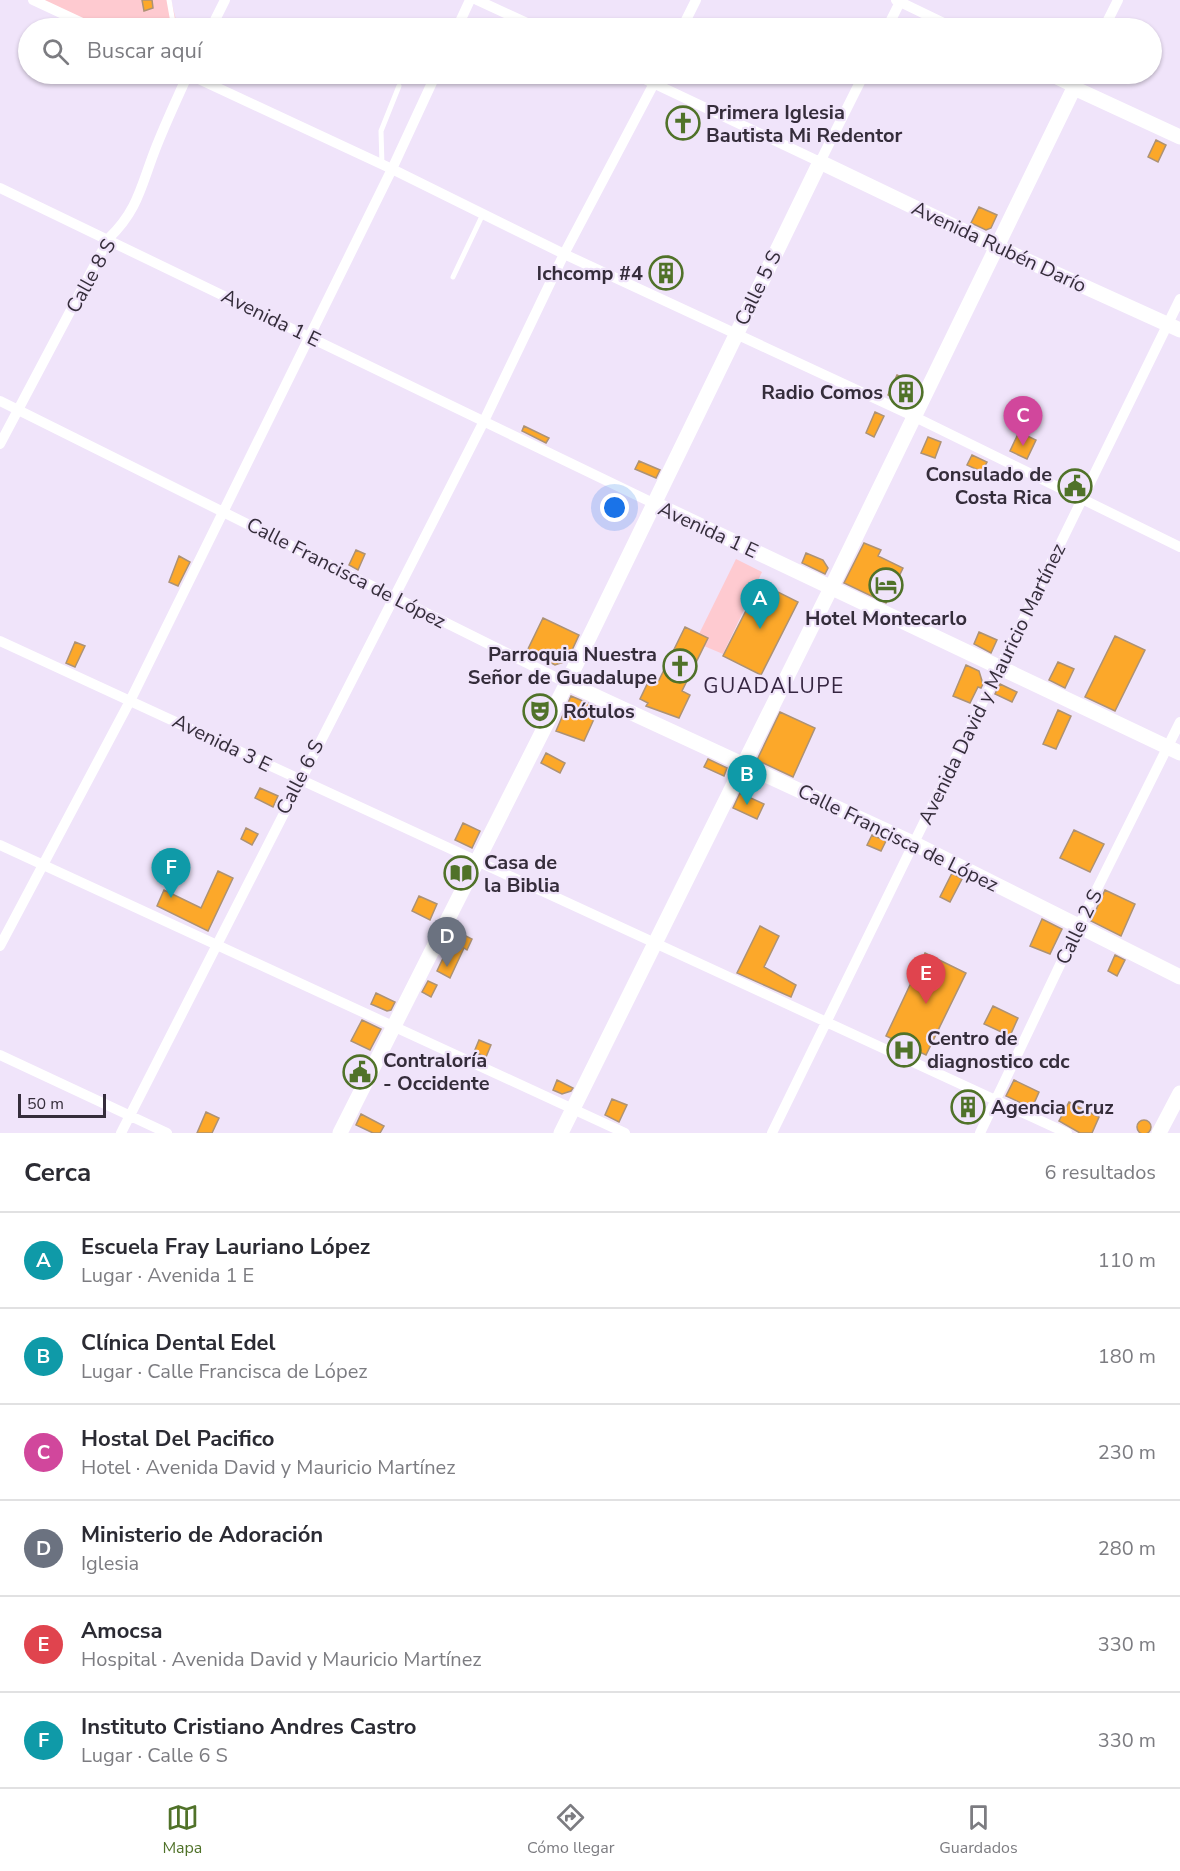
<!DOCTYPE html>
<html lang="es">
<head>
<meta charset="utf-8">
<style>
	:root { --surface:#fff; --page:#f7f7f7; --text:#2b2b33; --muted:#7c7c81; --line:#e1e1e2; --accent:#507229 }
	body { margin:0; font-family:"Nunito Sans",sans-serif; background:var(--page); color:var(--text) }
	.scale { position:absolute; left:18px; bottom:15px; width:88px; box-sizing:border-box; padding-left:6px; border:3px solid #352d3b; border-top:0; font-size:16px; line-height:21px; white-space:nowrap; color:#352d3b; -webkit-text-stroke:4px #f0e4fa; paint-order:stroke }
	.you { position:absolute; left:615px; top:508px; width:21px; height:21px; margin:-15px; border:4px solid #fff; border-radius:50%; background:#1a73e8; box-shadow:0 0 0 9px #1a73e833 }
	.badge { display:grid; place-items:center; width:39px; height:39px; border-radius:50%; background:var(--accent); color:#fff; font-size:20px; font-weight:700 }
	.pin { position:absolute; translate:-50% -50px; filter:drop-shadow(0 2px 3px #0008) }
	.pin::after { content:''; position:absolute; top:32px; width:21px; height:18px; background:inherit; clip-path:polygon(0 0,100% 0,50% 100%) }
	.list { margin:0; padding:0; list-style:none }
	h2 { display:flex; justify-content:space-between; align-items:center; height:78px; margin:0; padding:0 24px; font-size:26px }
	h2 small { font-size:20px; font-weight:400; color:var(--muted) }
	.list li { display:grid; grid-template-columns:39px 1fr auto; gap:18px; align-items:center; box-sizing:border-box; height:96px; padding:0 24px; border-top:2px solid var(--line) }
	.list b { display:block; font-size:22px; white-space:nowrap }
	.list p { margin:0; font-size:20px; white-space:nowrap; color:var(--muted) }
	.list em { font-size:20px; font-style:normal; color:var(--muted) }
	.icon { flex:none; width:33px; height:33px; fill:none; stroke:currentColor; stroke-width:2; stroke-linecap:round; stroke-linejoin:round }
	.map { position:relative; flex:none; width:1180px; height:1133px; overflow:hidden }
	.search { position:absolute; background:var(--surface); box-shadow:0 2px 4px #0004; left:18px; right:18px; top:18px; height:66px; display:flex; align-items:center; gap:15px; box-sizing:border-box; padding:0 21px; border-radius:33px; color:var(--muted); font-size:22px }
	.sheet { height:654px; background:var(--surface) }
	nav { display:flex; justify-content:space-around; align-items:center; box-sizing:border-box; height:84px; border-top:2px solid var(--line); background:var(--surface); font-size:16px; color:var(--muted) }
	nav a { display:grid; justify-items:center; gap:3px }
	nav .on { color:var(--accent) }
	.map>svg:first-child { display:block }
	.green { fill:#fecad0 }
	.building { fill:#fca82a; stroke:#ad9274; stroke-width:1.5 }
	.lines { fill:none; stroke-linecap:round; stroke-linejoin:round }
	.lane { stroke:#fff; stroke-width:5 }
	.street { stroke:#fff; stroke-width:10 }
	.secondary { stroke:#fff; stroke-width:15 }
	.labels { text-anchor:middle; dominant-baseline:central; stroke-width:4.5; stroke-linejoin:round; paint-order:stroke }
	.poi-label { font-size:20px; font-weight:bold; fill:#352d3b; stroke:#f0e4fa; text-anchor:start }
	.street-label { font-size:20px; fill:#352d3b; stroke:#f0e4fa }
	.neighbourhood-label { font-size:21px; letter-spacing:1.5px; fill:#352540; stroke:#f0e4fa }
</style>
</head>
<body>
<div class="map">
<svg width="1180" height="1133" viewBox="0 0 1180 1133">
	<rect width="100%" height="100%" fill="#f0e4fa"/>
	<path class="green" d="M33,0h138l7,28h-85z
		M736,559l26,13 -39,82 -19,-8 -5,-12z"/>
	<path class="building" d="M142,0h10l1,8 -9,3z
		M683,107l12,6 -12,26 -12,-6z
		M1156,140l10,5 -8,17 -10,-5z
		M979,207l18,8 -6,13 -5,2 -15,-7z
		M668,256l9,4 -12,29 -9,-4z
		M897,375l19,9 -10,20 -18,-9z
		M875,412l9,4 -10,21 -8,-4z
		M524,426l25,12 -3,5 -24,-12z
		M1019,432l17,8 -9,19 -17,-8z
		M928,437l13,5 -6,16 -14,-5z
		M972,455l15,7 -5,10 -15,-7z
		M639,461l21,9 -4,8 -21,-9z
		M864,543l17,7 -3,6 25,12 -17,35 -42,-20z
		M356,550l9,4 -7,16 -9,-5z
		M806,553l17,7 5,8 -3,6 -23,-11z
		M179,556l11,6 -12,24 -9,-4z
		M760,583l38,19 -37,73 -38,-19z
		M543,618l36,17 -12,26 -12,4 -28,-14z
		M685,627l23,11 -26,53 8,4 -11,23 -33,-12 2,-3 -8,-4 11,-23 8,4z
		M979,632l18,8 -6,13 -17,-9z
		M1115,636l30,14 -30,61 -30,-14z
		M75,642l10,4 -10,21 -9,-4z
		M1058,662l16,7 -9,19 -16,-8z
		M966,665l13,6 4,13 -2,4 -3,-1 -8,16 -17,-7z
		M1000,684l17,8 -5,10 -17,-8z
		M571,696l28,12 -15,33 -28,-10z
		M1058,710l13,6 -15,33 -13,-5z
		M780,712l35,16 -22,49 -36,-17z
		M546,753l19,10 -5,10 -19,-10z
		M708,759l19,9 -3,8 -20,-9z
		M260,788l18,8 -5,11 -18,-9z
		M740,793l24,11 -7,15 -24,-11z
		M463,823l17,8 -8,17 -17,-8z
		M246,828l12,6 -6,11 -11,-6z
		M1074,830l30,14 -14,28 -30,-14z
		M872,835l14,6 -5,10 -14,-6z
		M218,871l15,7 -25,53 -51,-25 7,-16 37,18z
		M952,873l10,6 -12,23 -10,-5z
		M1105,890l30,14 -14,32 -30,-15z
		M419,896l18,8 -7,16 -18,-9z
		M1042,919l20,10 -12,25 -20,-8z
		M760,926l19,10 -15,31 32,18 -5,12 -54,-24z
		M456,931l16,8 -5,11 -3,-2 -14,30 -13,-7z
		M925,953l41,20 -40,82 -40,-19z
		M1115,955l10,5 -8,16 -9,-5z
		M428,981l9,4 -6,12 -9,-5z
		M376,993l19,9 -4,8 -4,1 -16,-7z
		M993,1006l25,12 -8,18 -26,-12z
		M362,1020l19,9 -11,21 -19,-9z
		M479,1040l12,5 -5,12 -12,-5z
		M557,1080l16,8 -2,3 -9,3 -9,-4z
		M1014,1080l25,12 -7,16 -26,-12z
		M612,1099l15,6 -8,17 -14,-7z
		M964,1099l10,5 2,5 -4,10 -14,-7z
		M1069,1102l30,15 -7,16h-12l-21,-12z
		M206,1112l13,6 -7,15h-15z
		M361,1114l23,12 -4,7h-7l-17,-8z
		M1137 1127a7 7 0 1 1 14 0a7 7 0 1 1-14 0Z"/>
	<g class="lines">
		<path class="lane" d="M169,0l5,28
			M382,165l-1,-34 18,-45
			M453,277l30,-63"/>
		<path class="street" d="M33,0l60,28
			M477,0l61,28
			M896,0l58,28
			M211,28l14,-28
			M457,28l13,-28
			M682,28l14,-28
			M887,28l14,-28
			M1104,28l14,-28
			M188,74l204,95 172,85 351,163 265,130
			M634,74l186,88 44,-88
			M1045,74l29,14 7,-14
			M0,188l655,316
			M0,401l567,282
			M0,444l109,-206c29,-28 32,-52 46,-88 10,-26 22,-51 33,-76
			M0,641l1067,492
			M0,845l625,288
			M0,946l131,-247 261,-530 44,-95
			M0,1055l167,78
			M121,1133l362,-710 81,-169 95,-180
			M772,1133l408,-834
			M980,1133l98,-206 102,-205"/>
		<path class="secondary" d="M655,504l525,249
			M567,683l348,161 265,133
			M340,1133l227,-450 253,-521 177,85 183,83
			M561,1133l270,-545 243,-500 106,49
			M1159,1133l21,-40"/>
	</g>
	<defs>
		<g id="church-ring" transform="scale(1.725)"><circle r="9.5" fill="#f0e4fa" stroke="#507229" stroke-width="1.5"/><path d="M-1.2-6h2.4v3.5h3.3v2.4h-3.3V6h-2.4V-.1h-3.3v-2.4h3.3Z" fill="#507229"/></g>
		<g id="building-ring" transform="scale(1.725)"><circle r="9.5" fill="#f0e4fa" stroke="#507229" stroke-width="1.5"/><path d="M-4-6H4V6H1V3H-1V6H-4ZM-2.5-4.3h1.7v1.8h-1.7ZM.8-4.3h1.7v1.8H.8ZM-2.5-1h1.7V.8h-1.7ZM.8-1h1.7V.8H.8Z" fill="#507229"/></g>
		<g id="civic-ring" transform="scale(1.725)"><circle r="9.5" fill="#f0e4fa" stroke="#507229" stroke-width="1.5"/><path d="M-.6-6.5H3V-4.5H.6V-3L4-1V1h2V6H-6V1h2V-1L-.6-3ZM-1.2 2.5V6h2.4V2.5Z" fill="#507229"/></g>
		<g id="hotel-ring" transform="scale(1.725)"><circle r="9.5" fill="#f0e4fa" stroke="#507229" stroke-width="1.5"/><path d="M-6-4.5h1.5V1H6V5H4.5V3h-9V5H-6ZM-4 0a1.8 1.8 0 1 1 3.6 0ZM.5 0V-2.5h3Q6-2.5 6 0Z" fill="#507229"/></g>
		<g id="theatre-ring" transform="scale(1.725)"><circle r="9.5" fill="#f0e4fa" stroke="#507229" stroke-width="1.5"/><path d="M-5-5.5Q0-4 5-5.5V0Q5 5 0 6Q-5 5-5 0ZM-3.3-2.5H-1v1.5H-3.3ZM1-2.5H3.3v1.5H1ZM-2.8 1Q0 5.5 2.8 1Z" fill="#507229"/></g>
		<g id="library-ring" transform="scale(1.725)"><circle r="9.5" fill="#f0e4fa" stroke="#507229" stroke-width="1.5"/><path d="M-6-4Q-3-5.5-.7-3.5V5Q-3 3-6 4ZM6-4Q3-5.5 .7-3.5V5Q3 3 6 4Z" fill="#507229"/></g>
		<g id="hospital-ring" transform="scale(1.725)"><circle r="9.5" fill="#f0e4fa" stroke="#507229" stroke-width="1.5"/><path d="M-5-5h3v3.5h4V-5h3V5h-3V1.5h-4V5h-3Z" fill="#507229"/></g>
	</defs>
	<g fill-rule="evenodd">
		<use href="#church-ring" x="683" y="123"/>
		<use href="#building-ring" x="666" y="273"/>
		<use href="#building-ring" x="906" y="392"/>
		<use href="#civic-ring" x="1075" y="486"/>
		<use href="#hotel-ring" x="886" y="585"/>
		<use href="#church-ring" x="680" y="666"/>
		<use href="#theatre-ring" x="540" y="711"/>
		<use href="#library-ring" x="461" y="873"/>
		<use href="#hospital-ring" x="904" y="1050"/>
		<use href="#civic-ring" x="360" y="1072"/>
		<use href="#building-ring" x="968" y="1107"/>
	</g>
	<g class="labels">
		<g class="poi-label">
			<text x="706" y="112">Primera Iglesia<tspan x="706" dy="23">Bautista Mi Redentor</tspan></text>
			<text x="643" y="273" text-anchor="end">Ichcomp #4</text>
			<text x="883" y="392" text-anchor="end">Radio Comos</text>
			<text x="1052" y="474" text-anchor="end">Consulado de<tspan x="1052" dy="23">Costa Rica</tspan></text>
			<text x="886" y="618" text-anchor="middle">Hotel Montecarlo</text>
			<text x="657" y="654" text-anchor="end">Parroquia Nuestra<tspan x="657" dy="23">Señor de Guadalupe</tspan></text>
			<text x="563" y="711">Rótulos</text>
			<text x="484" y="862">Casa de<tspan x="484" dy="23">la Biblia</tspan></text>
			<text x="927" y="1038">Centro de<tspan x="927" dy="23">diagnostico cdc</tspan></text>
			<text x="383" y="1060">Contraloría<tspan x="383" dy="23">- Occidente</tspan></text>
			<text x="991" y="1107">Agencia Cruz</text>
		</g>
		<g class="street-label">
			<text transform="translate(999 247) rotate(25)">Avenida Rubén Darío</text>
			<text transform="translate(91 276) rotate(-61)">Calle 8 S</text>
			<text transform="translate(758 288) rotate(-64)">Calle 5 S</text>
			<text transform="translate(271 318) rotate(26)">Avenida 1 E</text>
			<text transform="translate(708 530) rotate(25)">Avenida 1 E</text>
			<text transform="translate(346 573) rotate(27)">Calle Francisca de López</text>
			<text transform="translate(992 684) rotate(-64)">Avenida David y Mauricio Martínez</text>
			<text transform="translate(222 743) rotate(26)">Avenida 3 E</text>
			<text transform="translate(300 777) rotate(-63)">Calle 6 S</text>
			<text transform="translate(898 838) rotate(26)">Calle Francisca de López</text>
			<text transform="translate(1079 927) rotate(-64)">Calle 2 S</text>
		</g>
		<g class="neighbourhood-label">
			<text x="774" y="686">GUADALUPE</text>
		</g>
	</g>
</svg>
<div class="scale">50 m</div>
<div class="you"></div>
<div class="pin badge" style="left:760px;top:629px;background:#0f9aa8">A</div>
<div class="pin badge" style="left:747px;top:805px;background:#0f9aa8">B</div>
<div class="pin badge" style="left:1023px;top:446px;background:#d1479c">C</div>
<div class="pin badge" style="left:447px;top:967px;background:#6b7280">D</div>
<div class="pin badge" style="left:926px;top:1004px;background:#e0444e">E</div>
<div class="pin badge" style="left:171px;top:898px;background:#0f9aa8">F</div>
<div class="search"><svg class="icon" aria-label="search" viewBox="0 0 24 24"><circle cx="10" cy="10" r="6"/><path d="M15 15l6 6"/></svg>Buscar aquí</div>
</div>
<section class="sheet">
<h2>Cerca<small>6 resultados</small></h2>
<ul class="list">
<li><span class="badge" style="background:#0f9aa8">A</span><div><b>Escuela Fray Lauriano López</b><p>Lugar · Avenida 1 E</p></div><em>110 m</em></li>
<li><span class="badge" style="background:#0f9aa8">B</span><div><b>Clínica Dental Edel</b><p>Lugar · Calle Francisca de López</p></div><em>180 m</em></li>
<li><span class="badge" style="background:#d1479c">C</span><div><b>Hostal Del Pacifico</b><p>Hotel · Avenida David y Mauricio Martínez</p></div><em>230 m</em></li>
<li><span class="badge" style="background:#6b7280">D</span><div><b>Ministerio de Adoración</b><p>Iglesia</p></div><em>280 m</em></li>
<li><span class="badge" style="background:#e0444e">E</span><div><b>Amocsa</b><p>Hospital · Avenida David y Mauricio Martínez</p></div><em>330 m</em></li>
<li><span class="badge" style="background:#0f9aa8">F</span><div><b>Instituto Cristiano Andres Castro</b><p>Lugar · Calle 6 S</p></div><em>330 m</em></li>
</ul>
</section>
<nav>
<a class="on"><svg class="icon" aria-label="map" viewBox="0 0 24 24"><path d="M3 6l6-2 6 2 6-2v14l-6 2-6-2-6 2zM9 4v14M15 6v14"/></svg>Mapa</a>
<a><svg class="icon" aria-label="directions" viewBox="0 0 24 24"><path d="M12 3l9 9-9 9-9-9zM9 14v-3h6M13 9l2 2-2 2"/></svg>Cómo llegar</a>
<a><svg class="icon" aria-label="saved" viewBox="0 0 24 24"><path d="M7 4h10v16l-5-4-5 4z"/></svg>Guardados</a>
</nav>
</body>
</html>
